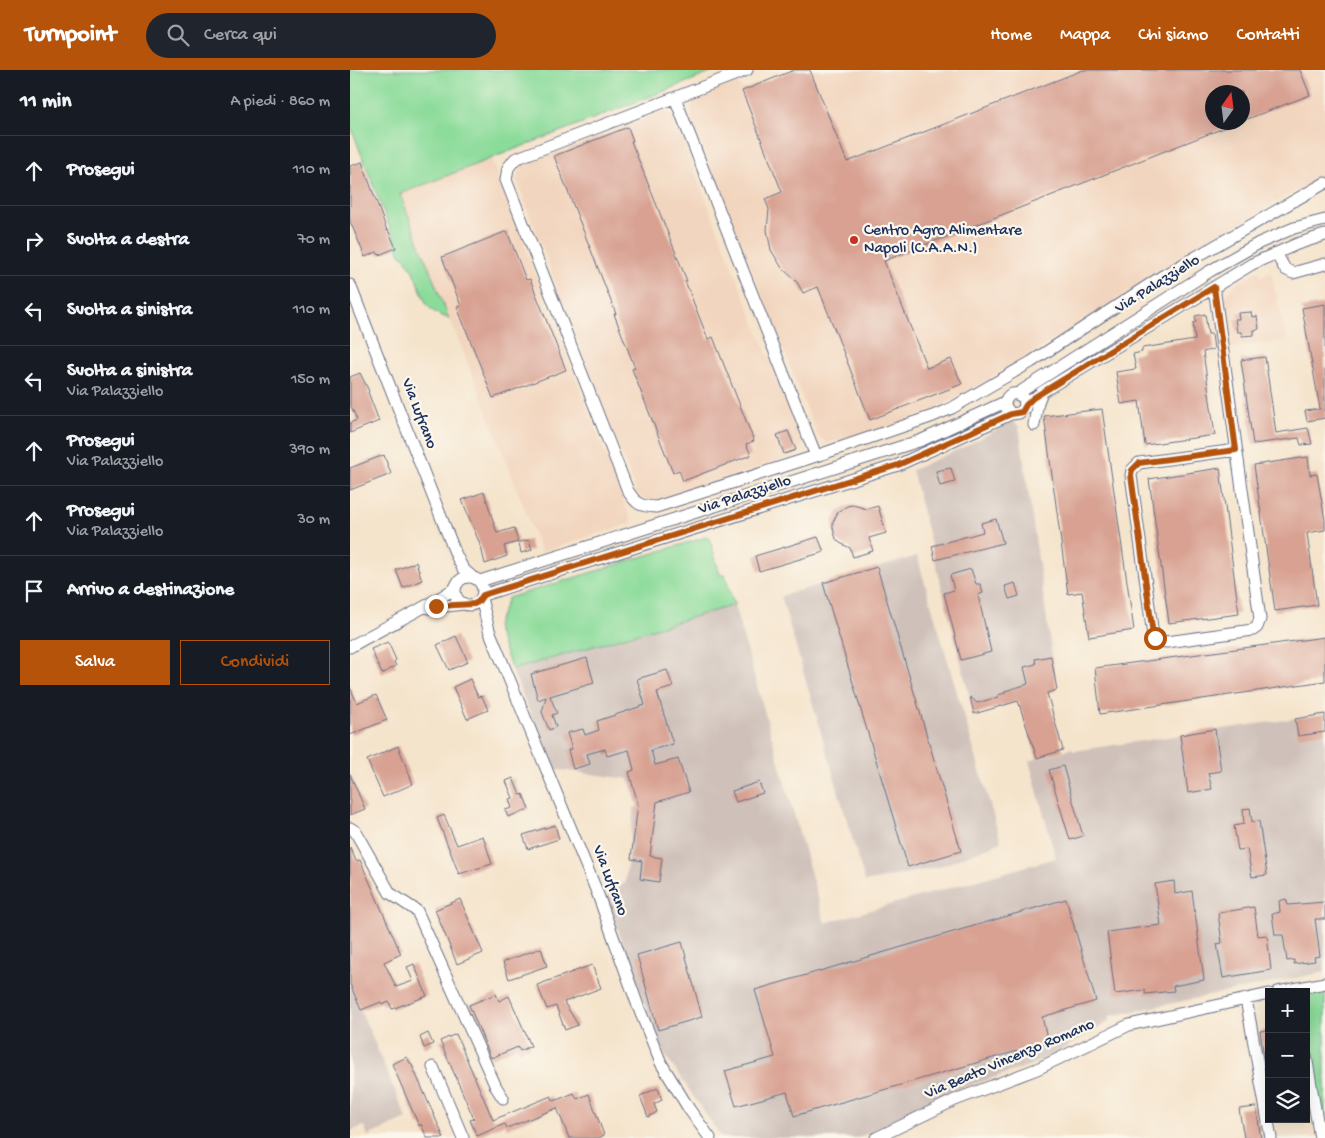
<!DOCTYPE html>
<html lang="it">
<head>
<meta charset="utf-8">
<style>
	:root { --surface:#171b24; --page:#20242c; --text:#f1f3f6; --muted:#9ea1a6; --line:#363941; --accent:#b45309 }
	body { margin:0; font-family:"Gochi Hand",sans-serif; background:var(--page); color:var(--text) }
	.controls { position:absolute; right:15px; bottom:15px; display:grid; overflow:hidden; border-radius:0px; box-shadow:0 5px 20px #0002 }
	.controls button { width:45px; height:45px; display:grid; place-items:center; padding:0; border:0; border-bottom:1px solid var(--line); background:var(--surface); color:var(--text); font:25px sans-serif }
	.compass { position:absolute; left:855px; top:15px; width:45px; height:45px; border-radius:50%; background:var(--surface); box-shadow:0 5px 20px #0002; rotate:14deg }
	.stop { position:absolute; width:15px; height:15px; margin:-11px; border:4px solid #b45309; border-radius:50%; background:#fff }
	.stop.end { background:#b45309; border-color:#fff; box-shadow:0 1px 5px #0008 }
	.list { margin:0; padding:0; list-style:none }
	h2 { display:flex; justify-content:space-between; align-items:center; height:65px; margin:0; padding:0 20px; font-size:21px }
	h2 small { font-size:16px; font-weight:400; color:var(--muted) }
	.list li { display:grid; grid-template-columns:32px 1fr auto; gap:15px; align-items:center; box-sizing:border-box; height:70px; padding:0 20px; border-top:1px solid var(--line) }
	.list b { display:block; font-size:19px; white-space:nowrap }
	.list p { margin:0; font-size:16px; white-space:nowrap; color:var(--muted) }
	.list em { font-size:16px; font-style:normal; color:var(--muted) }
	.actions { display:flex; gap:10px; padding:15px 20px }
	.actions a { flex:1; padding:11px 0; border:1px solid var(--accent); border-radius:0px; text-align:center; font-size:18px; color:var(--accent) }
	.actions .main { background:var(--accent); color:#fff }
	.icon { flex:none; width:28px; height:28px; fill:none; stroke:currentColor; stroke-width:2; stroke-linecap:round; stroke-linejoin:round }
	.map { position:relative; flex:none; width:975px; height:1068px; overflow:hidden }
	header { display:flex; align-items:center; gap:30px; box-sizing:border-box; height:70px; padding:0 25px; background:var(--accent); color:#fff }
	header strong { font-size:24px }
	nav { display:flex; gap:28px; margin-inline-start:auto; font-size:18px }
	.search { width:350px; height:45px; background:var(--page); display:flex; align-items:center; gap:12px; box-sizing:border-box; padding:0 18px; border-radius:28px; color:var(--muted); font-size:19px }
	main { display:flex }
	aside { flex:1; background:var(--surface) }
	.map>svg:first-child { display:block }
	.built { fill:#f2d5be; fill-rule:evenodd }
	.industrial { fill:#cfc1ba }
	.green { fill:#8bdb9a; stroke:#53857c }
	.building { fill:#d8a192 }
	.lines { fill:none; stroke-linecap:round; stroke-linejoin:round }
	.minor-casing { stroke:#676e84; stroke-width:13 }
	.minor { stroke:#fff; stroke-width:11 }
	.route { stroke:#b45309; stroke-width:6 }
	.poi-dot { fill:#c8321e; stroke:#fbf7ec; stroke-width:2 }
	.labels { text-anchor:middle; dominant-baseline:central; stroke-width:4.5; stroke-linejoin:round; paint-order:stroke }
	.poi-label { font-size:16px; fill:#1b2f5e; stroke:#fbf7ec; text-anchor:start }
	.street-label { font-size:16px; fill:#1b2f5e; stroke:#fbf7ec }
</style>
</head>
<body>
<header>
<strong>Turnpoint</strong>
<div class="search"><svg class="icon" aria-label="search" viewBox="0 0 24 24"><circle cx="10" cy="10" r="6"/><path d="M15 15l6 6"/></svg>Cerca qui</div>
<nav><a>Home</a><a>Mappa</a><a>Chi siamo</a><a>Contatti</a></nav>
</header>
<main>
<aside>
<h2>11 min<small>A piedi · 860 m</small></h2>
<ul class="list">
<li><svg class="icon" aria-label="ahead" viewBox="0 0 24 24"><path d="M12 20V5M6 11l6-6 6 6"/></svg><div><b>Prosegui</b></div><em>110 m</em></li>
<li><svg class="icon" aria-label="right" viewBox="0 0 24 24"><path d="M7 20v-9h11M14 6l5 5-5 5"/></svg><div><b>Svolta a destra</b></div><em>70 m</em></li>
<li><svg class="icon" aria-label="left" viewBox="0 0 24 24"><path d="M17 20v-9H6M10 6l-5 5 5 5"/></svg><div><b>Svolta a sinistra</b></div><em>110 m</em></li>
<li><svg class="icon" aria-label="left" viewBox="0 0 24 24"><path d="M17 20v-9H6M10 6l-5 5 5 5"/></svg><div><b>Svolta a sinistra</b><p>Via Palazziello</p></div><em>150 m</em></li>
<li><svg class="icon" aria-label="ahead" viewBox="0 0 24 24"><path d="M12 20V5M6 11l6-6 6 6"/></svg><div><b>Prosegui</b><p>Via Palazziello</p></div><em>390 m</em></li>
<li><svg class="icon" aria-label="ahead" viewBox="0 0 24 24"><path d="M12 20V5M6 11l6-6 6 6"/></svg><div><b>Prosegui</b><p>Via Palazziello</p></div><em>30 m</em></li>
<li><svg class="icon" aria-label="arrive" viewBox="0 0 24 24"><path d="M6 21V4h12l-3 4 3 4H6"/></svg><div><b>Arrivo a destinazione</b></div></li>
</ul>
<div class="actions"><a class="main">Salva</a><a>Condividi</a></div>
</aside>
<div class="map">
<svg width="975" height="1068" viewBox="0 0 975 1068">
	<rect width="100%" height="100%" fill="#fbf7ec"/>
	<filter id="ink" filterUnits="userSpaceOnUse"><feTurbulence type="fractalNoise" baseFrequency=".02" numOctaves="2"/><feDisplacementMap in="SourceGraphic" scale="10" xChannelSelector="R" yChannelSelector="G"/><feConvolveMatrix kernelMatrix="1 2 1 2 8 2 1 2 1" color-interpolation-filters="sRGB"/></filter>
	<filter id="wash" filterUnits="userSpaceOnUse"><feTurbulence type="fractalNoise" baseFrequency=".0096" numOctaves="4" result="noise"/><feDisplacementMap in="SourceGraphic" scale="20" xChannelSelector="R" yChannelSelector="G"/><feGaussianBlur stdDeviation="1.12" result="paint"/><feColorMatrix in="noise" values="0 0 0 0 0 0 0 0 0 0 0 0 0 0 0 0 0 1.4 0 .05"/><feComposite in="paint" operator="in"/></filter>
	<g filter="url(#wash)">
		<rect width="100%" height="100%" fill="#f5e4cc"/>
		<path class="built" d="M443,0h532v105l-52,29 -121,72 -90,59 -93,56 -36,19 -66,24 -40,9 -10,-8 -125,-316 -1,-12 7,-11 39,-16 4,10zM862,22h30v30h-30z
			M313,42l9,2 130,328v8l-7,6 -132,42 -15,3 -11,-7 -121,-315 7,-14z
			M141,89l141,364 -91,29 -45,-118 -96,-240z
			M908,201l3,6 10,-5 16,69 -57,7 -5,-47 1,-6 8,-10z"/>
		<path class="industrial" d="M663,351l6,6 38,263 -83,24 -62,-244 54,-24z
			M567,486l84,286 -63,25 -73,15 -84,-286z
			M384,535l91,318 231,-65 -27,-97 43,-13 1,3 252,-37v258l-215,44v5l-61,36 -18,8 -94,32 -79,41h-136l-61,-89 -55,-153 19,-13 9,-76h4l-9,-28 -76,-10 -41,-99z
			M0,915l57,134 -39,17 -4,-10 -14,5z"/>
		<path class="green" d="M0,0h368l-318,124 49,125c-9,-4 -15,-6 -22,-14l-15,-36 -7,-11 -5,-4 -50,-129z
			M359,466l11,39h5l9,30 -222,65 -16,-43 12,-29z
			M975,919v149l-19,-108v-38z"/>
		<g id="blocks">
			<path class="building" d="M444,0h16l37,92 236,-92h217l10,25 -68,26v-29h-30v30h27l-355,139 43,107 24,-9 11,25 -92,36 -52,-133 -15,6 -6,-11 -15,-14 -11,-18 -4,-20 2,-21 -4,-10 17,-7 -40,-101z
				M278,57l5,14h-2l56,140h-2l23,58 5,-2 41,104 -8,3 5,11 -68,26 -4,-11 -6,3 -41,-104 3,-1 -21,-54h2l-62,-158z
				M12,92l25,69 1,-1 8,18 -17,7 -2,-3 -12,5 -15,-36v-55z
				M157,161l19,49 4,-1 36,91 -73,28 -36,-91 4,-1 -19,-49z
				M975,234v114l-18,3 -2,-10 15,-2 -18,-101z
				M901,242l1,5 5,-1 2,13 -5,1v5l-12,1 -1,-4h-4l-2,-13h4l-1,-6z
				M855,244l3,20h4l2,15 -11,3 12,83 -70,10 -6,-44 -18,3 -5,-32 20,-3 -3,-15 9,-2v-4l53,-8 -2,-17 3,-1 -1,-6z
				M915,287l11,76 32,-5 4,16 -11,1 -2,-7 -46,6 -12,-84z
				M10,303l9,18 -1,1 11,29 -29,12v-10l7,-3 -7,-16v-27z
				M752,339l32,221 -45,7 -7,-45 -14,2 -24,-178z
				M438,361l8,19 -12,4 -7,-19z
				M34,385l7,19 -41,16v-22z
				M958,387l2,18 7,-1 8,46v10l-18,3 10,72 -42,6 -21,-146z
				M601,398l4,14 -15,4 -4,-15z
				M870,398l19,146 -70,9 -20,-144z
				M134,422l13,41 17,-5 4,14 -14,4 3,10 -22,8 -4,-17 -19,-47z
				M503,435l14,4 11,-3 8,27 -17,5 4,13 -20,6 -3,-9 -10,-5 -4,-4 -3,-11v-6l5,-10 9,-6z
				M646,449l7,24 -68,17 -3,-14 51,-14 -2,-9z
				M468,467l6,15 -65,19 -4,-15z
				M179,470l3,10 -11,3 -2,-11z
				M66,492l6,18 -19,8 -7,-18z
				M527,497l84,284 -53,16 -85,-284z
				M621,499l5,15h4l3,9 -5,2 13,57 -30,8 -17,-67 10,-3 -4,-15z
				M665,513l4,13 -10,3 -4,-13z
				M106,566l12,26 -19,8 -12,-25z
				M975,567v44l-225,33 -5,-46z
				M38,572l8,18 -2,2 2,4 -14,8 -11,-25z
				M701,586l6,34 -10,3 16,57 -26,8 -19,-57 -44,13 -4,-17 7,6 21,-6v-2l7,-2v-2l23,-7 -4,-17 12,-3 -1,-5z
				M237,588l7,25 -44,13 7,17 -5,2 4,12 -7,3 -7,-18 4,-15 -8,3 -7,-26z
				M317,600l6,17 -16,5 16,52 -22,6 4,15 23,-6 11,33 -32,10 -7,54 12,2 -3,24 -19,-3 2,-18 -11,-2 7,-55 -9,-32 5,-2 -5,-20 -22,6 -2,-7 -18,5 3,10 -17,5 -5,-19 4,-1 -5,-16 16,-4 2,6 14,-5 -2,-9 48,-16 -8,-26z
				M120,609l8,18 4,-1 6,14 -21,9 -14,-32z
				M0,617l7,16 19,-8 11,25 -37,15z
				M975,644v18l-27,4 -3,-17z
				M865,659l6,42 -13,2 4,16 -24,4 -8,-58z
				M48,676l15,38 -30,13 -16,-37z
				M713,696l20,70 -13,4 -21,-70z
				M0,704l15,35 -15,6z
				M163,708l7,17 3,-1 6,15 -21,8 -3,-7 7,-2 -3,-9 4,-1 -7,-17z
				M409,712l4,11 -27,9 -4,-11z
				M900,738l2,14 7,-1 8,54 -15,2 -5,-28 -9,1 -4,-24 10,-2 -1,-15z
				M94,745l13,30 26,-9 9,28 -33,10 -22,-56z
				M205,755l4,14 -31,10 -5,-14z
				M0,777l6,14 4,-1 41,94 -17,8 12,25 17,-6 -6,-14 7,-3 13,32 -35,13 -3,-7 -7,3 -1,-3 -20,8 -11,-26z
				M824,811l1,13 17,-3 12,89 -31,6 1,5 -29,3v-4l-30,4 -8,-62 54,-7 -6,-41z
				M110,829l23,54 -26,11 -22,-54z
				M716,829l30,102 -54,16 6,25 -254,74 -7,-24 -51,14 -11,-35 50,-14 -20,-67z
				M936,829l2,6 37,-3v17h-10l5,37 -6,1 1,4 -21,3v-4l-7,1 -4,-26h-8l-3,-21 8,-2 -1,-11z
				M904,837l4,29 9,-1 4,35 -48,8 -6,-34 5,-1 -4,-30z
				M332,872l20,75 -44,13 -21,-75z
				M191,878l6,18 -38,13 -6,-17z
				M242,895l9,23 -37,14 14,23 -13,5 -9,-24 -9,3 -10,-24z
				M146,924l3,7 10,-5 22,50 -11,5 -2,-4 -27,11 -22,-53z
				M918,960l1,27h-5l-4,-26z
				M78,963l5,11 -9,4 -4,-11z
				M106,964l37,86 58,-24 3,5 20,-8 3,6 12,-5 15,41 -5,3h-30l-12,-30 -50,20 -2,-4 -28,12 -7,-16 4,-1 -34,-78z
				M57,987l3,6h1l33,75h-17l-6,-14 -2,2 -27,-62z
				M308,1018l4,12 -8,4 3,8 -9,5 -8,-21z
				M906,1037l5,31h-17l-5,-29z"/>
		</g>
	</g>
	<g filter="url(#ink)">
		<use href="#blocks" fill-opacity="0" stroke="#676e84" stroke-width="1"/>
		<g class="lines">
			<g class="minor-casing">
				<path id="minor" d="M397,0l-232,89 -7,9 -2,12 122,311c9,14 12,15 28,16l160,-51 117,-40 19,-8 79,-46 130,-85 164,-94
					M325,28l141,358
					M926,183l9,16 8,4 32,-9
					M0,215l106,270 7,14 8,7
					M864,217l46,332 -3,8 -4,3 -86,12 -6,-1 -8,-6 -22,-160 1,-5 7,-7 97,-13
					M667,324l7,4 1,10 -6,5 -8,1 -6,-8c0,-8 4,-13 12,-12l193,-123 49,-28 35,-15 31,-8
					M675,335l17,-13 210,-128 45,-20 28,-9
					M684,355l4,-23 4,-10
					M105 521a14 14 0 1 1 28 0a14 14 0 1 1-28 0Z
					M130,511l442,-141 83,-38
					M133,525l415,-130 113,-51
					M131,528l8,32 108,262 41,114 23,57 28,46 21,29
					M78,538l36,-4
					M0,577c35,-21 72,-36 105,-59
					M0,758l5,3 35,62 27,18 79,176 7,11
					M928,922l47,-9
					M896,929l25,139
					M956,986l14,82
					M83,997l30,71
					M526,1068l79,-38 82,-31 92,-44 140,-31"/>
			</g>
			<use href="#minor" class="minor"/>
		</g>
	</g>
	<g class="lines" filter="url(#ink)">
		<path class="route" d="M86,536l38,-2 4,-2 5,-7 415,-130 113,-51 11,-2 4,-7 7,-7 181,-111 22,163 -97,13 -7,7 -1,5 22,160 2,3"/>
	</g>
	<circle class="poi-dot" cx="504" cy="170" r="5"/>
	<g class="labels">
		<g class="poi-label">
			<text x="514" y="161">Centro Agro Alimentare<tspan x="514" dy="18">Napoli (C.A.A.N.)</tspan></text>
		</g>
		<g class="street-label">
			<text transform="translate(808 215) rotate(-32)">Via Palazziello</text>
			<text transform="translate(68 344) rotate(69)">Via Lufrano</text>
			<text transform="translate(395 426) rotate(-18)">Via Palazziello</text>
			<text transform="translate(259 811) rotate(69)">Via Lufrano</text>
			<text transform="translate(660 990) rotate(-23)">Via Beato Vincenzo Romano</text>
		</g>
	</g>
</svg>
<div class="controls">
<button>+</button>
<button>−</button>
<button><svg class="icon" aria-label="layers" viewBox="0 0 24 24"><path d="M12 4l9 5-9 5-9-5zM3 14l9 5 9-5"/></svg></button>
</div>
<svg class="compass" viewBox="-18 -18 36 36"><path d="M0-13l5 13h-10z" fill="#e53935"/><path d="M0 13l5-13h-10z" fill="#9ea1a6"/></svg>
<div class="stop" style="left:805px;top:568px"></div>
<div class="stop end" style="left:86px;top:536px"></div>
</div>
</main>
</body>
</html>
